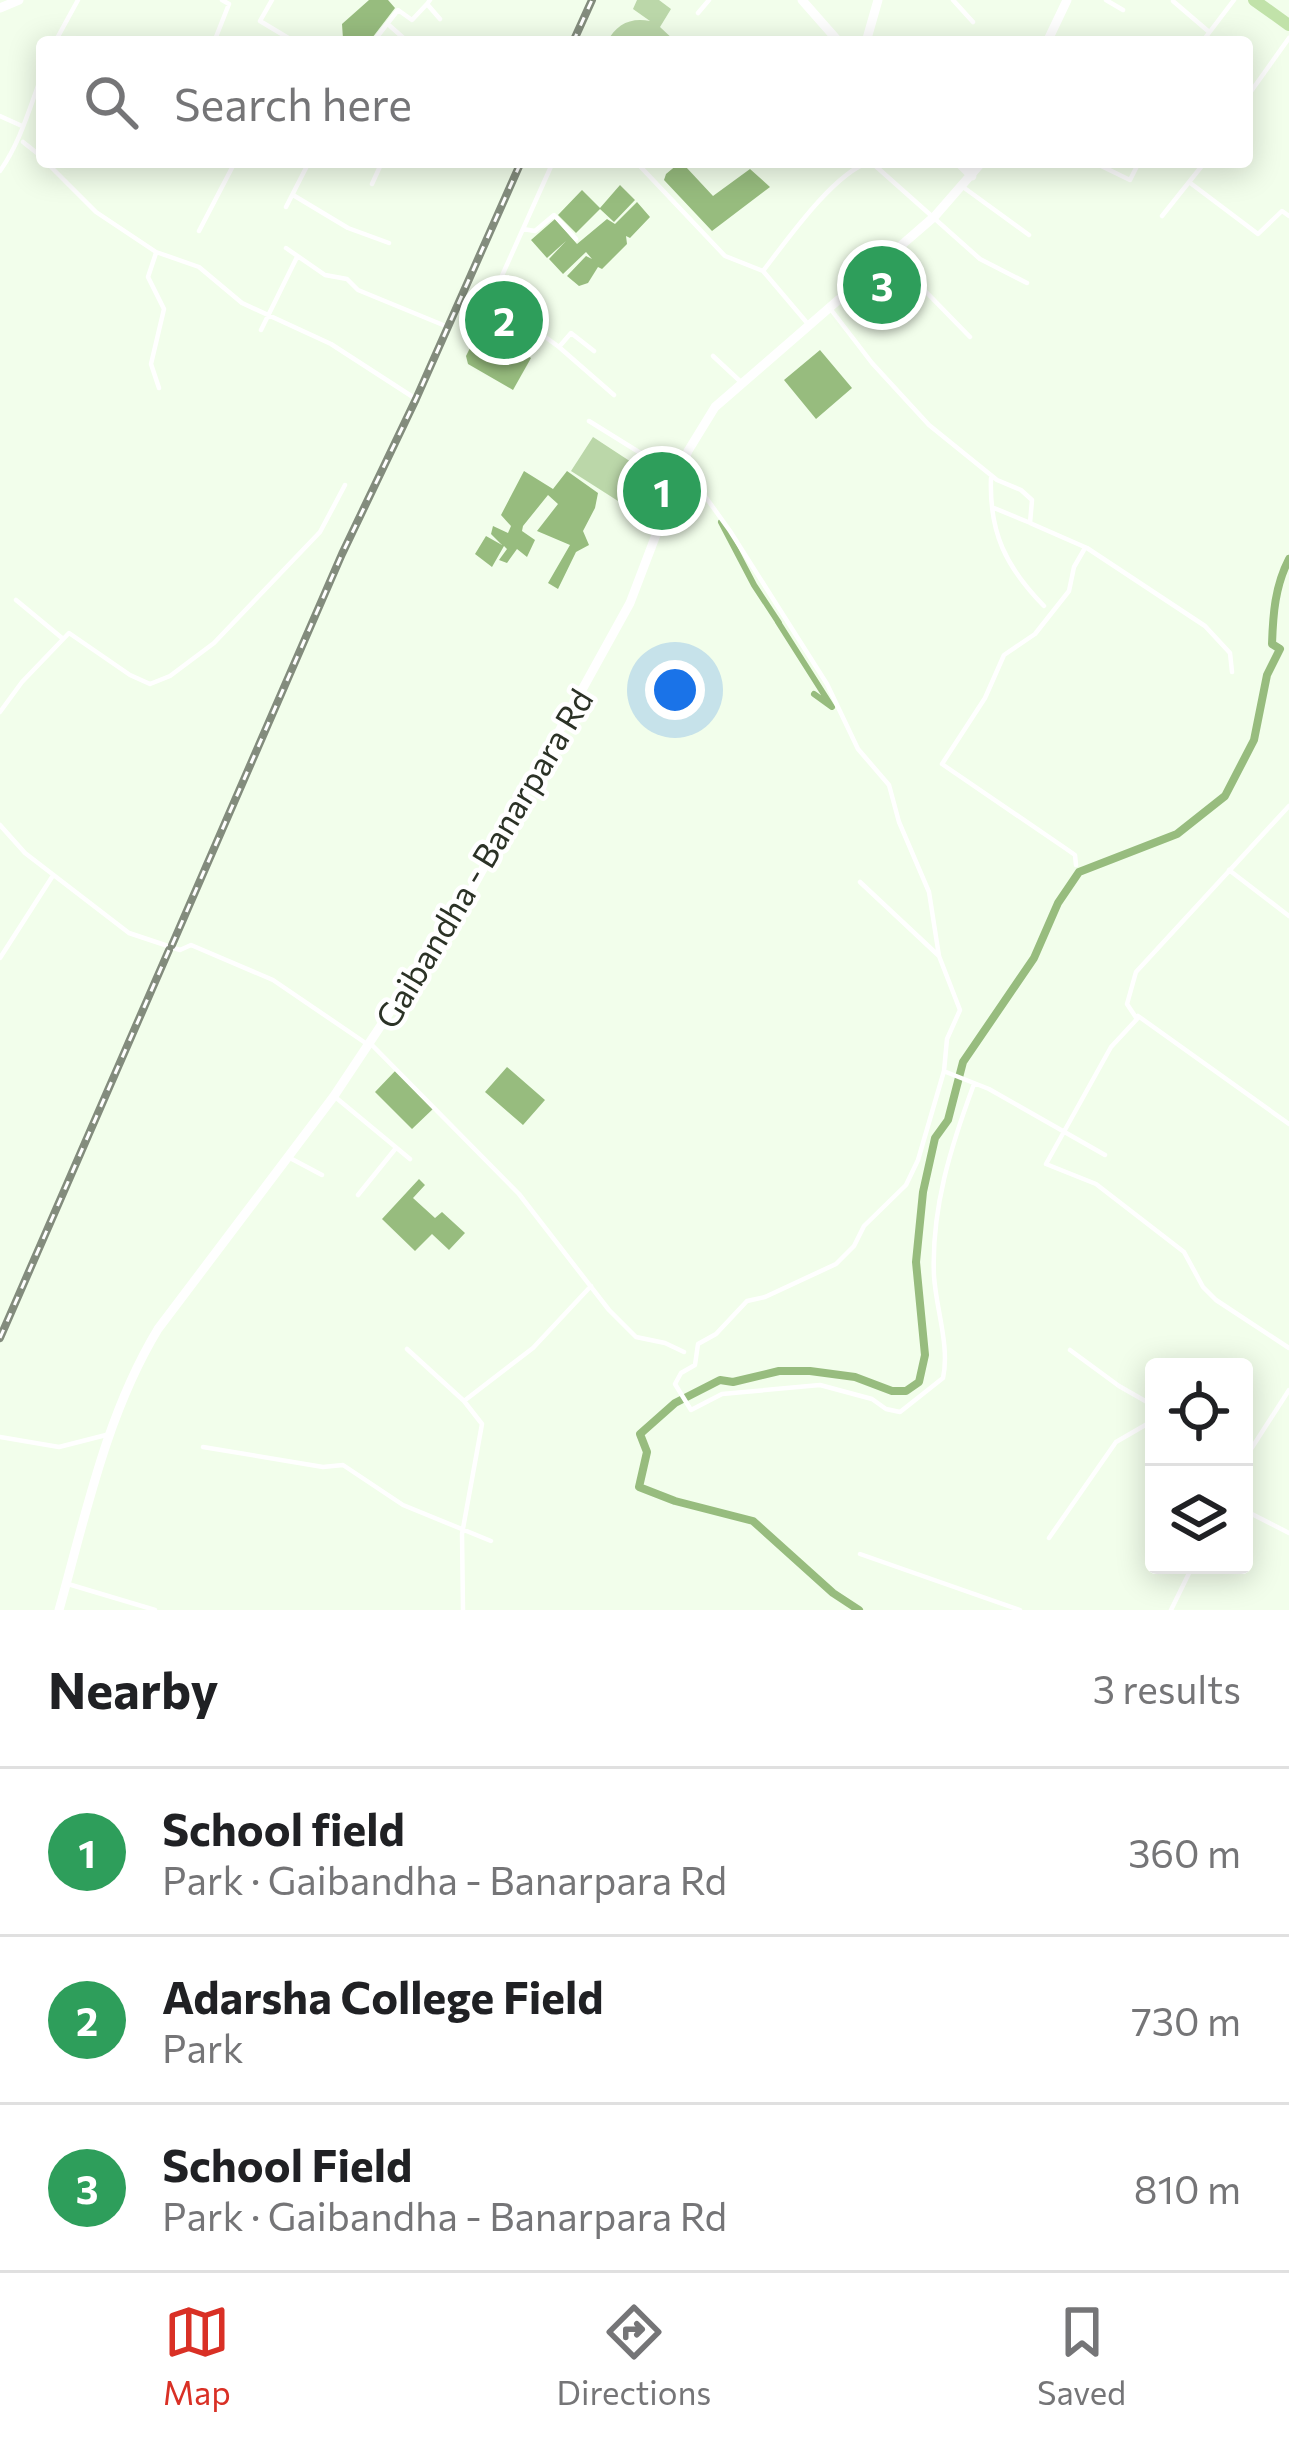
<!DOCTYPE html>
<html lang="en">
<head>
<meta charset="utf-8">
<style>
	:root { --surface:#fff; --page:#f6f6f6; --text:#202124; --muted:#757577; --line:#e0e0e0; --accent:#d93025 }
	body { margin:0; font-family:Commissioner,sans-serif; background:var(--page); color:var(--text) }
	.controls { position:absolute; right:36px; bottom:36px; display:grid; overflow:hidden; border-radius:12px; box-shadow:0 6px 30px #0003 }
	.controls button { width:108px; height:108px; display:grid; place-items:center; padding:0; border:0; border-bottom:3px solid var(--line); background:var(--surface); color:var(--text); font:60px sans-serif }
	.you { position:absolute; left:675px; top:690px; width:42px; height:42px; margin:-30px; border:9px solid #fff; border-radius:50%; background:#1a73e8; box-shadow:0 0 0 18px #1a73e833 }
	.badge { display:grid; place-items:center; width:78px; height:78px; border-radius:50%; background:var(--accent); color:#fff; font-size:39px; font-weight:700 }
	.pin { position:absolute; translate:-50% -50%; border:6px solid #fff; box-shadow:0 3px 12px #0006 }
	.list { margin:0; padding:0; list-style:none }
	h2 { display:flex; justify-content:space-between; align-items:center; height:156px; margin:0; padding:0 48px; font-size:51px }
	h2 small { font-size:39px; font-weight:400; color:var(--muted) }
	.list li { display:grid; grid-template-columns:78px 1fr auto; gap:36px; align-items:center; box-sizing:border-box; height:168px; padding:0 48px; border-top:3px solid var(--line) }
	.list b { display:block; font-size:45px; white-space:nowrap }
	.list p { margin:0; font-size:39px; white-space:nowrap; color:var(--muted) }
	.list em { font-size:39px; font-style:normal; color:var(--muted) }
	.icon { flex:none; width:66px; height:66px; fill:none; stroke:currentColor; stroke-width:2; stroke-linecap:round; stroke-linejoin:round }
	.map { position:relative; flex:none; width:1289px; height:1610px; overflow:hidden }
	.search { position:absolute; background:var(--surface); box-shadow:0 6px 30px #0003; left:36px; right:36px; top:36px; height:132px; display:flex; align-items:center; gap:30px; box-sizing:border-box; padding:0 42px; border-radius:12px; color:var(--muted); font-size:45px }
	.sheet { height:660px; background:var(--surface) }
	nav { display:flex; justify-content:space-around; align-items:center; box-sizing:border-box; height:168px; border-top:3px solid var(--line); background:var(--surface); font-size:33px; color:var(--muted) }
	nav a { display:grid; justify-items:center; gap:6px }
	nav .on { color:var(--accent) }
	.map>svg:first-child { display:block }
	.green { fill:#bbd7a9 }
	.water { fill:#97bc7e }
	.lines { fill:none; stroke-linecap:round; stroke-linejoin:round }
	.canal { stroke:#97bc7e; stroke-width:6 }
	.river { stroke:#97bc7e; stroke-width:8 }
	.street { stroke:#fff; stroke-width:4.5 }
	.secondary { stroke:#fff; stroke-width:9 }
	.primary { stroke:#c1e2a9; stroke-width:12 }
	.rail-casing { stroke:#838c7d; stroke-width:8 }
	.rail { stroke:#fff; stroke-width:3; stroke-dasharray:9; stroke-linecap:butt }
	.labels { text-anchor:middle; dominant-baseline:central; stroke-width:9; stroke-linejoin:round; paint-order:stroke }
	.street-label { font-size:33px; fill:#2b3226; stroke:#fff }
</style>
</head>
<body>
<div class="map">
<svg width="1289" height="1610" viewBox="0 0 1289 1610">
	<rect width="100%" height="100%" fill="#f2feeb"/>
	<path class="green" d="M637,0h22l12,9 -11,18 16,15h-69c9,-18 24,-25 43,-21l-17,-12z
		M593,437l58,38 -22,33 -58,-37z"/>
	<path class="water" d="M369,0h19l7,8 -26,34 -26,-3 -1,-15z
		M678,164l8,3 27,29 37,-27 20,18 -58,44 -48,-51 2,-6z
		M620,185l15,15 -21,22 -14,-13 -24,24 -18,-18 24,-25 18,18z
		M637,202l13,15 -20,21 -4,-2 1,8 -25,25 -4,-2 -10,16 -9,3 -12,-10 19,-20 6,3 -6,-7 -23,22 -14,-15 17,-18 -19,17 -16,-18 24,-21 22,25 30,-25 8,5z
		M484,330l47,28 -18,32 -45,-26 -2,-8 10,-20z
		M820,350l32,38 -36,31 -32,-39z
		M524,471l29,18 14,-18 31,22 -3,15 -12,23 6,14 -13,7 -18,37 -10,-6 22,-38 -33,-14 21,-27 -10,-9 -25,31 -1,5 13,9 -8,17 -10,-8 -10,14 -8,-3 8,-11 -3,-3 -12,21 -17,-13 11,-18 16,9 -11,-11 2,-8 15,7 3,-7 -10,-11z
		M507,1067l38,33 -22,25 -38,-33z
		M397,1069l38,38 -23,22 -37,-37z
		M419,1179l6,6 -12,13 22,20 7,-6 23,21 -16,17 -17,-16 -17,17 -33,-32z"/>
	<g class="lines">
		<path class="canal" d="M721,522l33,63 25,38
			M778,622l54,85 -18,-13"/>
		<path class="river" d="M859,1610l-26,-17 -80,-72 -78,-20 -36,-14 8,-35 -7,-18 35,-31 45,-23 13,2 46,-11h31l45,6 37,14h14l13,-9 6,-27 -9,-93 7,-70 12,-54 13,-18 15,-58 71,-104 24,-55 21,-31 98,-38 48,-38 29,-56 13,-65 13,-26 -8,-5c1,-30 3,-58 17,-85"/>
		<path class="street" d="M272,0l-12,21 35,21
			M430,0l-3,4 13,15
			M953,0l20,22
			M1106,0l17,10
			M1173,1l35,30
			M698,13l11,-13
			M390,26l18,16
			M55,42l23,-42
			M214,42l15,-38 -7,-4
			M373,42l25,-32 14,10 15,-16
			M1202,42l32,-42
			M1247,97l42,-59
			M0,116l22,10
			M23,142l19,15
			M46,162l50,50 60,40 43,15 43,36 89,41 85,55
			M553,162l-61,136 67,49 55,48
			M636,162l89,94 38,15 45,53
			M871,162l109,97 47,24
			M1093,162l37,18 9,-18
			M0,171c21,-30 29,-62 42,-96
			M1189,182l69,52 24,-23 7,5
			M372,184l10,-22
			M963,187l66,48
			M293,195l55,33 41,15
			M286,207l23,-45
			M1162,216l43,-54
			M523,229l12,2 19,-16 22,24
			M199,231l36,-69
			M286,248l39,27 22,4 11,11 90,37
			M156,253l-8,24 16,32 -13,55 8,24
			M890,255l80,82
			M763,271c24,-31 70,-97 106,-109
			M829,307l43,56 57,62 68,55 24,10 11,10 -2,23 57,25 118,78 25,27 2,19
			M261,330l36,-73
			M559,347l12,-14 23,18
			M713,356l29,27
			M589,421l90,56
			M679,477l18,8 33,46 97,153 31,65 31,36 10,37 30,70 10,64 21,54 -13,29 -3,32 -26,89 -12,25 -42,41 -10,20 -18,18 -71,33 -18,4 -31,33 -18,10 -3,21 -14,8 -6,11 16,26 31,-16 98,-9 52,14 14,10 14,3 43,-34c7,-32 -7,-69 -9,-102 -3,-67 17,-130 40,-192
			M991,478c-2,55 15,89 53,128
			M994,508l34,14
			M16,600l46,38
			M0,712l22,-30 47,-49 61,42 20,9 20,-8 44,-33 106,-111 25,-47
			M1289,806l-153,166 -9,32 10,15 -26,28 -65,117 50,20 88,68 19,35 13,13 73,48
			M0,825l25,28 104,80 51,17 11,-5 82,35 94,64
			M1076,865l-1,-10 -10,-7 -123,-84 43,-66 19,-43 31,-21 34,-43 5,-24 11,-19
			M1229,870l60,46
			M860,882l79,74
			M0,958l52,-81
			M1138,1016l151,108
			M371,1044l148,150 90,116 27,27 29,6 19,9
			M946,1072l43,17 116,66
			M334,1096l76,63
			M290,1158l32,17
			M358,1195l38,-47
			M407,1349l57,52
			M1070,1350l49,36 35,20
			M0,1437l59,10 47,-12
			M203,1447l120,20 20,-2 60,40 88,36
			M1244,1460l45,-70
			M1244,1510l45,23
			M1049,1538l67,-96 38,-22
			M860,1554l160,56
			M68,1584l87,26
			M463,1610l-1,-76 20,-110 -18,-23 69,-53 58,-62
			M1171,1610l22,-45"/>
		<path class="secondary" d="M802,0l37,42
			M0,8l19,-8
			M866,42l12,-42
			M1047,42l20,-42
			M958,162l14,14
			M59,1610c27,-96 47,-195 99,-281l176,-233 139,-209 157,-284 58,-152 27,-44 220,-191 47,-54"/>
		<path class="primary" d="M1254,0l35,25"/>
		<g class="rail-casing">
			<path id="rail" d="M573,42l19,-42
				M172,945l170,-391 74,-155 105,-237
				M0,1338l169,-388"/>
		</g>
		<use href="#rail" class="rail"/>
	</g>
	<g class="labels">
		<g class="street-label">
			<text transform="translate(483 858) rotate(-59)">Gaibandha - Banarpara Rd</text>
		</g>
	</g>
</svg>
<div class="controls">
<button><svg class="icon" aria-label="locate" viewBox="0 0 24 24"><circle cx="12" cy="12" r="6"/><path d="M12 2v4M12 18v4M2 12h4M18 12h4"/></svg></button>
<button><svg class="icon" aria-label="layers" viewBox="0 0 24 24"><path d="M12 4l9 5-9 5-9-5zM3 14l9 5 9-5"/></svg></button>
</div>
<div class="you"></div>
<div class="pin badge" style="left:662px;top:491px;background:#2e9e5b">1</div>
<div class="pin badge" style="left:504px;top:320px;background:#2e9e5b">2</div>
<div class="pin badge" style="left:882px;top:285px;background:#2e9e5b">3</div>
<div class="search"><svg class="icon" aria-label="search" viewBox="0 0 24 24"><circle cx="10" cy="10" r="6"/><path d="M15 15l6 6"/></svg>Search here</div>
</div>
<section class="sheet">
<h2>Nearby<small>3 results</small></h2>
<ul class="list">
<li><span class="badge" style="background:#2e9e5b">1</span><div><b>School field</b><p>Park · Gaibandha - Banarpara Rd</p></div><em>360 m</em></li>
<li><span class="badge" style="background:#2e9e5b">2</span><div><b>Adarsha College Field</b><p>Park</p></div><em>730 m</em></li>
<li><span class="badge" style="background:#2e9e5b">3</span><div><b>School Field</b><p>Park · Gaibandha - Banarpara Rd</p></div><em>810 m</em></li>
</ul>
</section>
<nav>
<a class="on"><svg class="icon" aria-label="map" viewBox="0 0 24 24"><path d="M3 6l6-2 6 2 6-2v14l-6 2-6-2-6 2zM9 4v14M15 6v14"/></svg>Map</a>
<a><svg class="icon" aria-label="directions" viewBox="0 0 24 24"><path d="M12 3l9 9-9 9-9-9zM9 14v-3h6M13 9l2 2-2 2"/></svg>Directions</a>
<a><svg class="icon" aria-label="saved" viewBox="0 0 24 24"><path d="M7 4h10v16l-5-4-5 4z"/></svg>Saved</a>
</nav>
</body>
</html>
